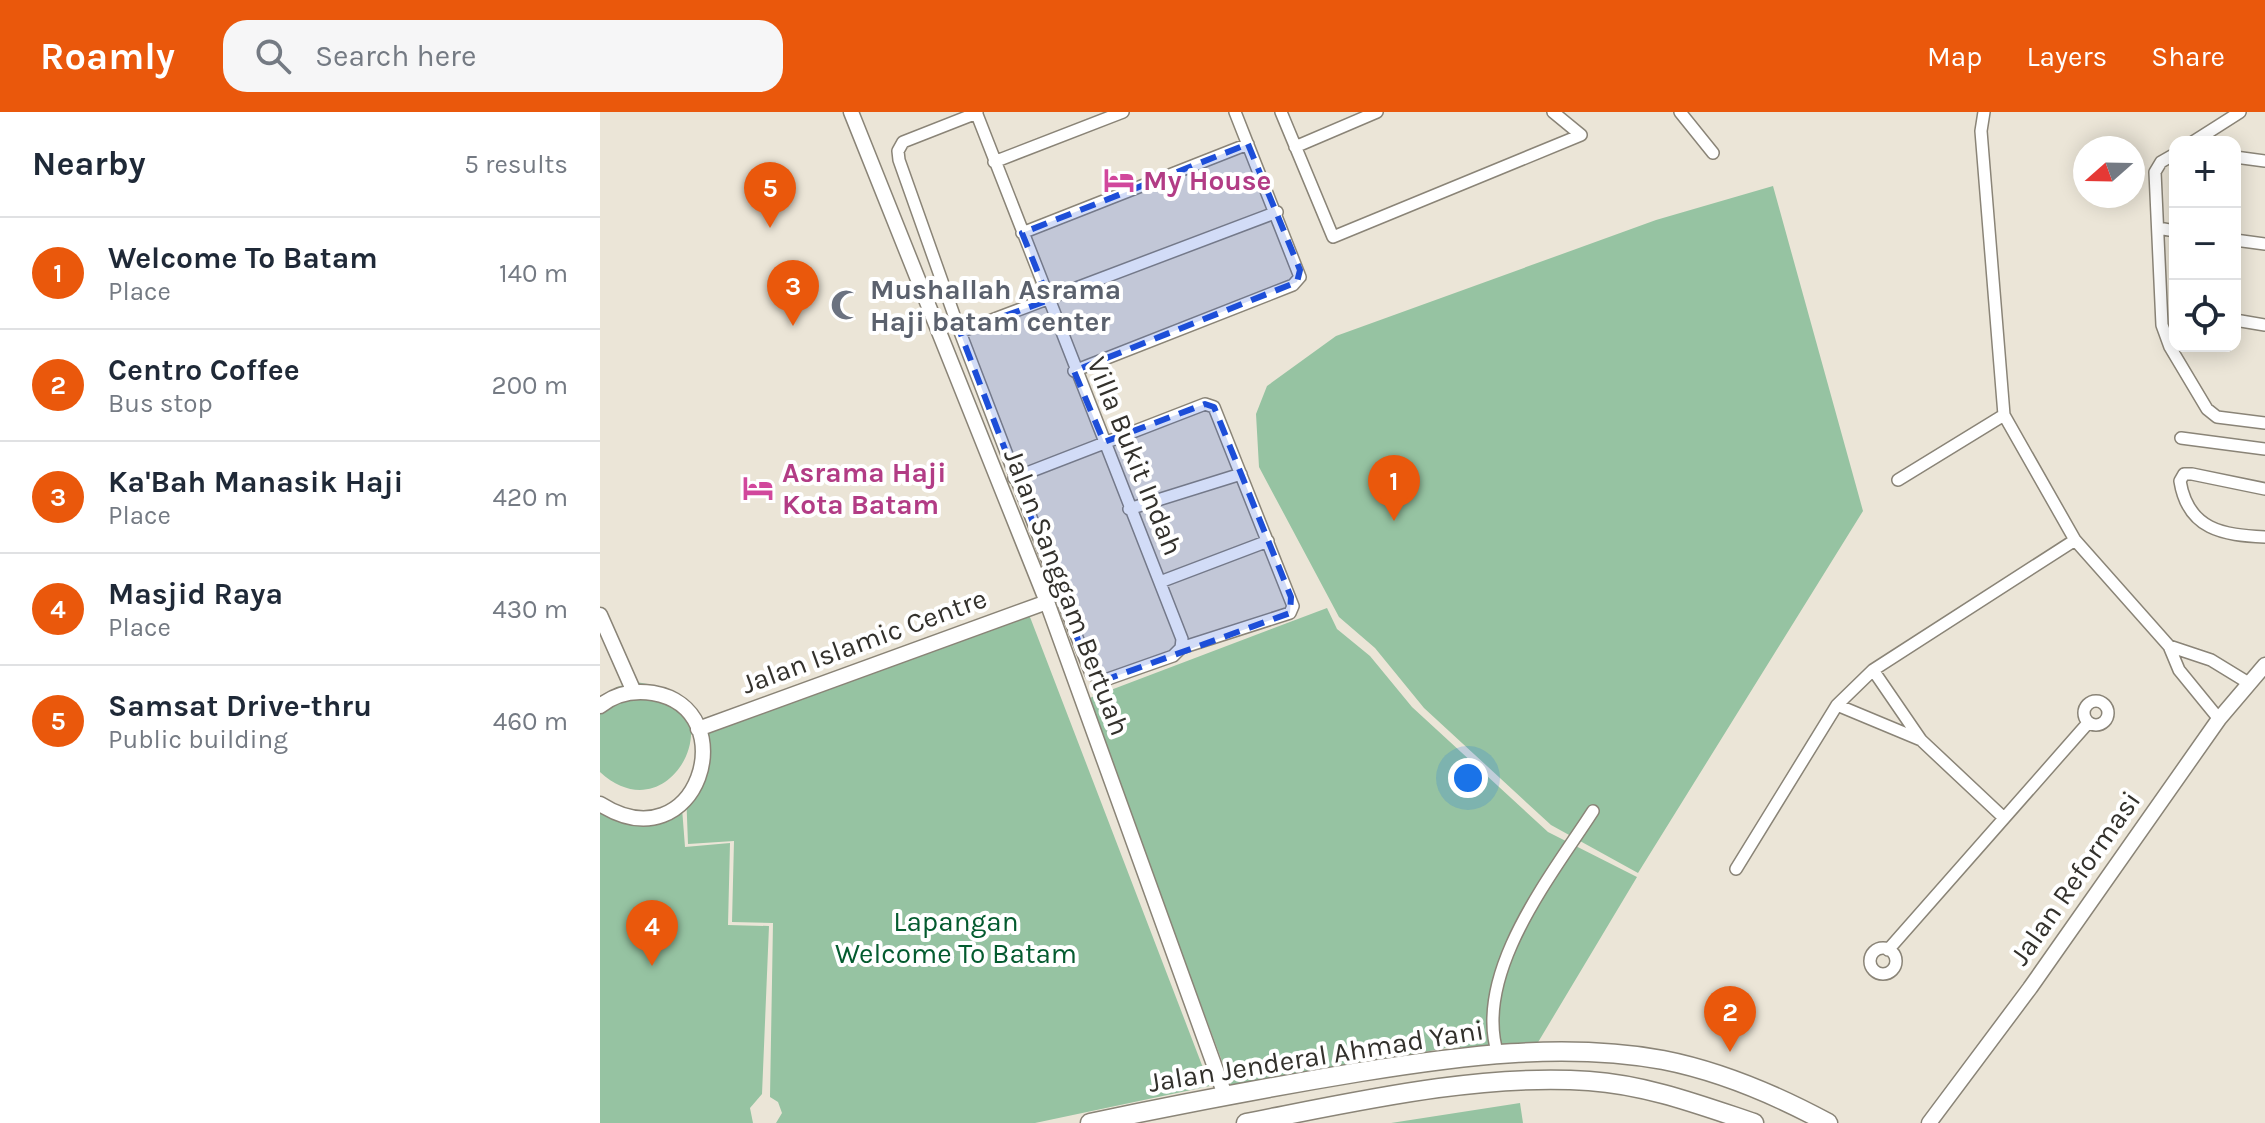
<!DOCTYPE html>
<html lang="en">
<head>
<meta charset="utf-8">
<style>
	:root { --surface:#fff; --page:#f6f6f7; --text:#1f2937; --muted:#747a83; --line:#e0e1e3; --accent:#ea580c }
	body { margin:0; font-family:Karla,sans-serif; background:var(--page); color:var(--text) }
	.controls { position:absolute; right:24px; top:24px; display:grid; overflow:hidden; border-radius:16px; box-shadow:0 4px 20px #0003 }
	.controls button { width:72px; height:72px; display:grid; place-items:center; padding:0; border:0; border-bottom:2px solid var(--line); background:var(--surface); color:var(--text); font:40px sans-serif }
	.compass { position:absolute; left:1473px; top:24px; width:72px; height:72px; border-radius:50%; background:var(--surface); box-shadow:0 4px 20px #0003; rotate:250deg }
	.you { position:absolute; left:868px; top:666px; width:28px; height:28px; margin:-20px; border:6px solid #fff; border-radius:50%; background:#1a73e8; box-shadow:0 0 0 12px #1a73e833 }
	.badge { display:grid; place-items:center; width:52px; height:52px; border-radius:50%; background:var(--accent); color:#fff; font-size:26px; font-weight:700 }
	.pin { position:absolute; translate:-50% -66px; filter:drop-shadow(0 2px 4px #0008) }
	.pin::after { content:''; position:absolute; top:42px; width:28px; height:24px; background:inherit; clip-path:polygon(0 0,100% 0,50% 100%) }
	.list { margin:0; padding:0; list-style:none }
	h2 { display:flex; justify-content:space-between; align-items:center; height:104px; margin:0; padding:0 32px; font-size:34px }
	h2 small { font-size:26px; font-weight:400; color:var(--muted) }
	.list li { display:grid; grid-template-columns:52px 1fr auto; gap:24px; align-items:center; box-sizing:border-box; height:112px; padding:0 32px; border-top:2px solid var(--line) }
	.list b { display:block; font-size:30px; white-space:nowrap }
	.list p { margin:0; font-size:26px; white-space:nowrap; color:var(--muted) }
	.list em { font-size:26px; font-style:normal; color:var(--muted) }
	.icon { flex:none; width:44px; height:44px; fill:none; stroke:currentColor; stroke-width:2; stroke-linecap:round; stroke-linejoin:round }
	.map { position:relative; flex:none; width:1665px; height:1011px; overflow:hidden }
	header { display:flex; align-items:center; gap:48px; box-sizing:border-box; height:112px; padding:0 40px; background:var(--accent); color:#fff }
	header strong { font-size:38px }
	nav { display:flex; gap:44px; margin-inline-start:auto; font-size:28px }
	.search { width:560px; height:72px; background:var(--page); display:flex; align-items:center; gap:20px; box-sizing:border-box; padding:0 28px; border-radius:24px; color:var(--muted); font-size:30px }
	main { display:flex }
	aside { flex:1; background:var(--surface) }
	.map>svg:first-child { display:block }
	.green { fill:#96c3a2 }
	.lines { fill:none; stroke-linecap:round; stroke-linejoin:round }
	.minor-casing { stroke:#8a8477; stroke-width:14 }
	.tertiary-casing { stroke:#8a8477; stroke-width:17 }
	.trunk-casing { stroke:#8a8477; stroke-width:21 }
	.minor { stroke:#fff; stroke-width:11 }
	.tertiary { stroke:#fff; stroke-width:14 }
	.trunk { stroke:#fff; stroke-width:18 }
	.marked { fill:#1d4ed8; fill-opacity:0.2; stroke:#1d4ed8; stroke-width:6; stroke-dasharray:16 10; stroke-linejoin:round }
	.labels { text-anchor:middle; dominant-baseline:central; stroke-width:8; stroke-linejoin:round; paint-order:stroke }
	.hotel-label { font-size:28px; font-weight:bold; fill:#b23c85; stroke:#fff; text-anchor:start }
	.worship-label { font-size:28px; font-weight:bold; fill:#5b616d; stroke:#fff; text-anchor:start }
	.street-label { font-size:28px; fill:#33312c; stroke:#fff }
	.park-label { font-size:28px; fill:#045b2f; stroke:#fff }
</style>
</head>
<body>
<header>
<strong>Roamly</strong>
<div class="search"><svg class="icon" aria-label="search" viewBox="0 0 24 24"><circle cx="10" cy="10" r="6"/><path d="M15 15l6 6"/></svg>Search here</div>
<nav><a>Map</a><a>Layers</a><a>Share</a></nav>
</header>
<main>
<aside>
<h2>Nearby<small>5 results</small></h2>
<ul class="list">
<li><span class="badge">1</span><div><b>Welcome To Batam</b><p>Place</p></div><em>140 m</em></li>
<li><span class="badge">2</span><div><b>Centro Coffee</b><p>Bus stop</p></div><em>200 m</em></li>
<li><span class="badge">3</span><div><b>Ka'Bah Manasik Haji</b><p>Place</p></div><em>420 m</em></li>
<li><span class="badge">4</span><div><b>Masjid Raya</b><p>Place</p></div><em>430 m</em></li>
<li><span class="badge">5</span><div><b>Samsat Drive-thru</b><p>Public building</p></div><em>460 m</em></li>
</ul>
</aside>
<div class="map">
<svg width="1665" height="1011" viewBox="0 0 1665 1011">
	<rect width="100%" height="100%" fill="#ebe5d7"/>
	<path class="green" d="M1173,74l90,325 -225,362 -87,-48 -127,-117 -49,-60 -36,-31 -80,-150 -3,-53 11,-28 69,-50 320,-116z
		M425,492l185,482 -175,37h-259l6,-10 -4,-11 -8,-5 3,-174 -41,-1 2,-81 -46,3 -2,-53 20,-35 -2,-37z
		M727,496l10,21 33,27 42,51 136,125 89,45 -100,167 -91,4 -214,40 -145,-389z
		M33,570c111,7 42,159 -33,90v-73l17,-12z
		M0,695c30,22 49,13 82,1l3,39 45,-4 -2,82 41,1 -7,168 -12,14 3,15h-153z
		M920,991l3,20h-132z"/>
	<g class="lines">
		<g class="minor-casing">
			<path id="minor" d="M376,0l206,527 -1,9 -8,8 -68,24 -14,-6 -131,-342 -61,-172 -1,-9 5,-9 74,-29
				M681,0l52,125 248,-102 -28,-23
				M1080,0l33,41
				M1384,0l-3,19 23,284 71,125 94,106 10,24 40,49
				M1593,30l47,-30
				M695,35l82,-35
				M1575,42l-14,8 -6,10 7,153 8,22 37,62 10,8 48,6
				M1635,45l30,4
				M394,50l129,-50
				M1558,116l17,3
				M422,121l226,-89
				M1635,128l30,4
				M1635,208l30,5
				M360,220l317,-120
				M474,259l219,-86 7,-8 -65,-165
				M1581,326l84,11
				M414,366l191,-74 9,3 79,199 -3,7 -109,35
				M1298,368l106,-65
				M1665,377l-73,-15h-8l-4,7c8,49 43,54 85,56
				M529,397l112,-35
				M560,470l108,-41
				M1569,534l42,14 36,22
				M1484 601a12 12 0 1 1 24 0a12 12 0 1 1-24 0Z
				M1237,593l84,35 -48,-70
				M1321,628l83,78
				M1136,757l101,-164 36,-35 202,-130
				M1270 849a13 13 0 1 1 26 0a13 13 0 1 1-26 0Z
				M1288,838l200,-227
				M898,943c-26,-81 53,-179 95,-244"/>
		</g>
		<g class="tertiary-casing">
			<path id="tertiary" d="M251,0l196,490 178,493
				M0,503l34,77
				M0,594c15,-12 34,-16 53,-13 93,16 45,173 -53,111
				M98,617l349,-127
				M1329,1011l101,-135 189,-269 46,-54"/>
		</g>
		<g class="trunk-casing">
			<path id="trunk" d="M490,1011c90,-19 179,-36 270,-51 99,-16 203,-30 303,-12 56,11 115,36 165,63
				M646,1011c108,-21 233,-50 343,-42 58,4 111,24 165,42"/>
		</g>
		<use href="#minor" class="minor"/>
		<use href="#tertiary" class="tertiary"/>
		<use href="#trunk" class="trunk"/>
	</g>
	<path class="marked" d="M648,32l52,126 -3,12 -223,89 30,71 101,-38 9,3 77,190 -1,16 -185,67 -14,-6 -131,-342 89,-32 -27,-67z"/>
	<defs>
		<g id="hotel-bare" transform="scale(2.4)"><path d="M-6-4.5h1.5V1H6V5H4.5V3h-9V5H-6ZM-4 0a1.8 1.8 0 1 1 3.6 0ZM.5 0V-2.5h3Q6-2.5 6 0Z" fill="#d1479c" stroke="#fff" stroke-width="2.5" paint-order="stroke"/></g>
		<g id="mosque-bare" transform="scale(2.4)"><path d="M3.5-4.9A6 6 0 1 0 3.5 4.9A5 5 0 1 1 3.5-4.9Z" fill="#6b7280" stroke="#fff" stroke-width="2.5" paint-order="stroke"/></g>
	</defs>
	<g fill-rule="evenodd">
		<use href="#hotel-bare" x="519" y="68"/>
		<use href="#mosque-bare" x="246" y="193"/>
		<use href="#hotel-bare" x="158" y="376"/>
	</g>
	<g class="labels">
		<g class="hotel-label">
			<text x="543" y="68">My House</text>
			<text x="182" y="360">Asrama Haji<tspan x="182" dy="32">Kota Batam</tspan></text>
		</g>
		<g class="worship-label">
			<text x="270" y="177">Mushallah Asrama<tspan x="270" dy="32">Haji batam center</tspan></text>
		</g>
		<g class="street-label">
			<text transform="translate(535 344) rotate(68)">Villa Bukit Indah</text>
			<text transform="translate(467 480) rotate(69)">Jalan Sanggam Bertuah</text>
			<text transform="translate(264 529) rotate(-20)">Jalan Islamic Centre</text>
			<text transform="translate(1475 766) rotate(-55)">Jalan Reformasi</text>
			<text transform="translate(716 944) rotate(-9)">Jalan Jenderal Ahmad Yani</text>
		</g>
		<g class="park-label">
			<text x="356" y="809">Lapangan<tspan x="356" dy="32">Welcome To Batam</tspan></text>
		</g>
	</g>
</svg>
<div class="controls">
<button>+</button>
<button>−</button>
<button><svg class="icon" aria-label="locate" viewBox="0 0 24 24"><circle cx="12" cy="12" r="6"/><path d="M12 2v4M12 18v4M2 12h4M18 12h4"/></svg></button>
</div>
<svg class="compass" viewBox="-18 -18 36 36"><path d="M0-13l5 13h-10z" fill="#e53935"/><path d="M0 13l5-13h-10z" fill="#747a83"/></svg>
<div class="you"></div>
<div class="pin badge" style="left:794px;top:409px">1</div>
<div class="pin badge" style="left:1130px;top:940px">2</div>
<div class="pin badge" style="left:193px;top:214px">3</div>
<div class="pin badge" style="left:52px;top:854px">4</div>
<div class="pin badge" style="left:170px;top:116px">5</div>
</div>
</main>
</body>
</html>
